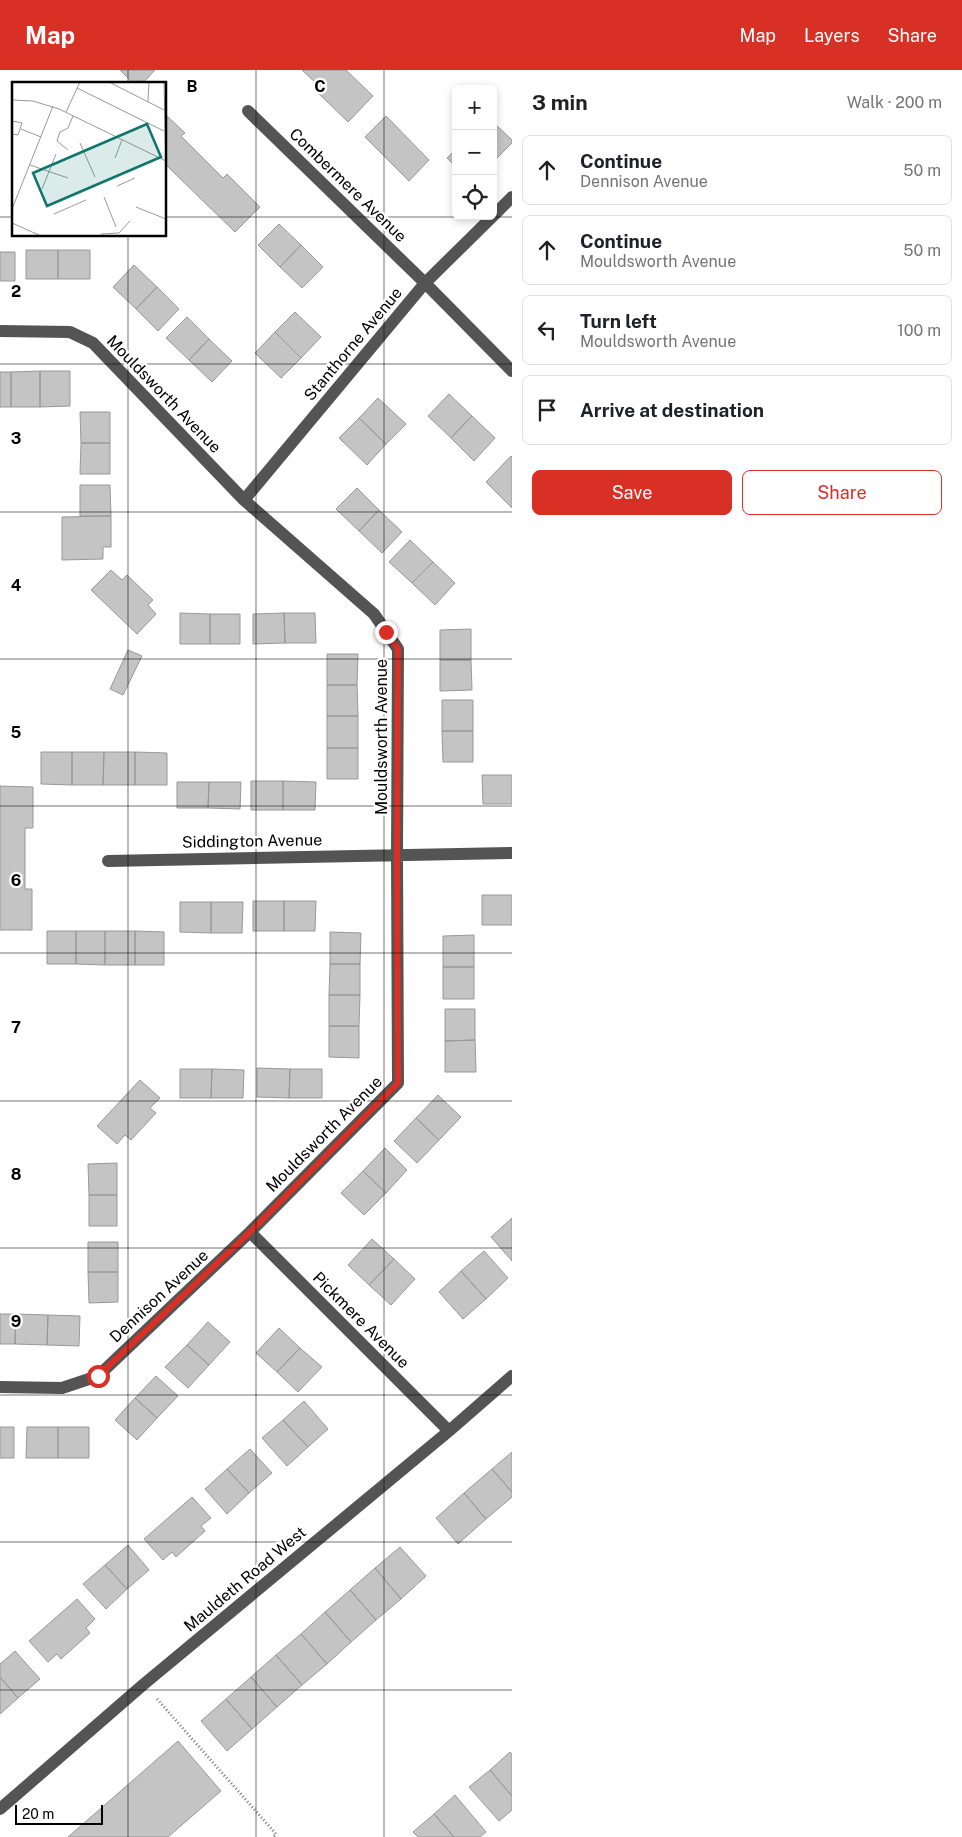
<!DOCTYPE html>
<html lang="en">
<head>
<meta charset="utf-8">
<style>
	:root { --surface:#fff; --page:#f6f6f6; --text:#202124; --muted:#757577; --line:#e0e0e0; --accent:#d93025 }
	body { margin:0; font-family:"Public Sans",sans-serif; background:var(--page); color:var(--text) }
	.controls { position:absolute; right:15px; top:15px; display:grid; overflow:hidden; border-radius:8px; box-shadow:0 2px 8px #0003 }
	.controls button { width:45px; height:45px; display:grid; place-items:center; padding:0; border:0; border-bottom:1px solid var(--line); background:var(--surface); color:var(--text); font:25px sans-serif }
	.scale { position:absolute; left:15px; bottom:12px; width:88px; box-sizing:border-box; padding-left:5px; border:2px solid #000; border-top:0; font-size:14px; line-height:18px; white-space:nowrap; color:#000; -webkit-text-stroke:4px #fff; paint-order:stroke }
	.stop { position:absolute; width:15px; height:15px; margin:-11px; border:4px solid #d93025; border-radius:50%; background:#fff }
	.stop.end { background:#d93025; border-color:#fff; box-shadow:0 1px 5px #0008 }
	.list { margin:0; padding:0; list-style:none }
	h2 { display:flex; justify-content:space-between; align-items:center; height:65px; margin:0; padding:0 20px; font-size:21px }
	h2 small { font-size:16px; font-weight:400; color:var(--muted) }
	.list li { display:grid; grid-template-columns:32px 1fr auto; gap:15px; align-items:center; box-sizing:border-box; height:70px; margin:0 10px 10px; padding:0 10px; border:1px solid var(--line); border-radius:8px }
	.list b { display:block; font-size:19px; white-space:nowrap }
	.list p { margin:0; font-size:16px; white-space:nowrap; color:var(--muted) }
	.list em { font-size:16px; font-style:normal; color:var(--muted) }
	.actions { display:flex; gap:10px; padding:15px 20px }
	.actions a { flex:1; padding:11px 0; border:1px solid var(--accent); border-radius:8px; text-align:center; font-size:18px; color:var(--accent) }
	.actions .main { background:var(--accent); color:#fff }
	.icon { flex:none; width:28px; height:28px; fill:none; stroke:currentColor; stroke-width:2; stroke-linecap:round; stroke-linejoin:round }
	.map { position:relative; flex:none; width:512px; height:1767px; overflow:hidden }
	header { display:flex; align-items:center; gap:30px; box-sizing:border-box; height:70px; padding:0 25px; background:var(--accent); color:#fff }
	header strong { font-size:24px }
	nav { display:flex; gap:28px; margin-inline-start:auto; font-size:18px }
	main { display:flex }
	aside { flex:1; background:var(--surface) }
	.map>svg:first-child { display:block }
	.building { fill:#c4c4c4; stroke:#989898 }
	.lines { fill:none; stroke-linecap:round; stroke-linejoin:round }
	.path { stroke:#767676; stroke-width:3; stroke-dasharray:1 2.5; stroke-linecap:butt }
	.minor { stroke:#545454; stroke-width:12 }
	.route { stroke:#d93025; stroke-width:6 }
	.grid { fill:none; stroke:#000; stroke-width:1; stroke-opacity:0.55 }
	.labels { text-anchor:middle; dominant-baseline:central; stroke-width:4.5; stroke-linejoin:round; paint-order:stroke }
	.street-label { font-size:16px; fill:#000; stroke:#fff }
	.inset-road { fill:none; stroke:#999; stroke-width:1 }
	.view { fill:#0f766e; fill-opacity:0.15; stroke:#0f766e; stroke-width:2.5 }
	.inset-edge { fill:none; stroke:#000; stroke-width:2.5 }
	.grid-label { font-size:16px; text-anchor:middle; font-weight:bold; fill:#000; stroke:#fff; stroke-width:4.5; stroke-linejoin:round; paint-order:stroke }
</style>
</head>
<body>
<header>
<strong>Map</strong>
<nav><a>Map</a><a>Layers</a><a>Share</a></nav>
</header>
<main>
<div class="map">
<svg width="512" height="1767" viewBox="0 0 512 1767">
	<rect width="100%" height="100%" fill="#fff"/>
	<path class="building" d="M120,0h35l-13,14h-8z
		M302,0h44l27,26 -25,26 -33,-32 4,-4z
		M165,44l20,19 -4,3 42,42 4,-4 33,33 -25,25 -70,-68z
		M386,46l43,44 -20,21 -44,-44z
		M493,52l19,18v3l-19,19z
		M456,79v18l-9,-9z
		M279,154l22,21 -21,22 -22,-22z
		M301,175l22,22 -21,21 -22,-21z
		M26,180h32v29h-32z
		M58,180h32v29h-32z
		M0,182h15v29h-15z
		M134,195l23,22 -21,22 -23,-22z
		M157,217l22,22 -21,22 -22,-22z
		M295,242l26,25 -20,21 -26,-26z
		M187,247l22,22 -20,21 -23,-22z
		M275,262l26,26 -20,20 -26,-25z
		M209,269l23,22 -20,21 -23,-22z
		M40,301h30v35l-30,1z
		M40,301v36h-29v-35z
		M0,302h11v35h-11z
		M449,324l23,22 -21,22 -23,-22z
		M378,328l28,26 -20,20 -27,-26z
		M80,342h30v31h-29z
		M472,346l23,22 -21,23 -23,-23z
		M359,348l27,26 -19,21 -28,-27z
		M81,373h29v31h-30z
		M511,386l1,1v51l-26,-26z
		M80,415h30l1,31h-31z
		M357,418l22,22 -20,21 -23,-22z
		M379,440l23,22 -20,21 -23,-22z
		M111,446v31h-8v12l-41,1v-43z
		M410,470l23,22 -21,21 -23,-21z
		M433,492l22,21 -20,22 -23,-22z
		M111,500l11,10 5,-5 26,25 -5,5 8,9 -19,20 -46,-44z
		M180,543l30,1v30h-30z
		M284,543h31l1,30h-31z
		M284,543l1,30 -32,1v-30z
		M210,544h30v30h-30z
		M471,559v31h-31v-30z
		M128,580l14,6 -19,39 -13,-6z
		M327,584h31l-1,31h-30z
		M440,590h31l1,30 -32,1z
		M327,615h30l1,31h-31z
		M442,630h31v31h-31z
		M327,646h31v32h-31z
		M442,661h31v31h-30z
		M327,678h31v31h-31z
		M41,682h31v33l-31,-1z
		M72,682h32l-1,33h-31z
		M104,682h31v33h-32z
		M135,682l32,1v32h-32z
		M482,705h30v29h-29z
		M251,711h32v29h-32z
		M283,711l33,1 -1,28h-32z
		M177,712h32l-1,26h-31z
		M209,712h32l-1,27 -32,-1z
		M0,716l33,1v41h-8v61h7v41h-32z
		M482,825h30v30h-30z
		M253,831h31v30h-31z
		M284,831h32l-1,30h-31z
		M180,832h31v31l-31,-1z
		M211,832h32l-1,31h-31z
		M47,861h29v33h-29z
		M76,861h29v34l-29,-1z
		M105,861h30v34h-30z
		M135,861l29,1v33h-29z
		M330,862l31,1 -1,31h-30z
		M474,865v32h-31v-31z
		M330,894h30v31h-31z
		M443,897h31v32h-31z
		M329,925h31l-1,31h-30z
		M445,939h30v31l-30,1z
		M329,956h30v32l-30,-1z
		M475,970l1,32h-31v-31z
		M257,998l33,1 -1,29 -32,-1z
		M180,999h32l-1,29h-31z
		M212,999l32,1 -1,28h-32z
		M290,999h32v29h-33z
		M140,1010l20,18 -10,10 6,5 -25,27 -6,-5 -8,9 -20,-18z
		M438,1025l23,22 -22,23 -23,-22z
		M416,1048l23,22 -22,23 -23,-22z
		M385,1078l22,22 -21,23 -23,-22z
		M117,1093v32h-28l-1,-31z
		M363,1101l23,22 -22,22 -23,-22z
		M89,1125h28v31h-28z
		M512,1148v43l-21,-24z
		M372,1169l22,20 -25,26 -21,-20z
		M88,1172h30v30h-30z
		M484,1181l24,27 -22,21 -25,-28z
		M394,1189l21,20 -24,26 -22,-20z
		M461,1201l25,28 -23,20 -24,-27z
		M88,1202h30v30l-29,1z
		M0,1244h16l-1,30h-15z
		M16,1244l32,1 -1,30 -32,-1z
		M48,1245l32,1 -1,30 -32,-1z
		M208,1252l22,20 -21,23 -22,-20z
		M279,1258l21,20 -23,24 -21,-19z
		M187,1275l22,20 -21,23 -23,-21z
		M300,1278l22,19 -24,25 -21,-20z
		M156,1306l22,20 -21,22 -22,-20z
		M135,1328l22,20 -20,22 -22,-20z
		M304,1331l24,28 -20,18 -25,-27z
		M283,1350l25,27 -21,19 -25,-28z
		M0,1357h14v31h-14z
		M27,1357h31v31h-32z
		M58,1357h31v31h-31z
		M250,1379l22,24 -23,20 -22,-24z
		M512,1382v40l-20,-23z
		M227,1399l22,24 -22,21 -22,-25z
		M492,1399l20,23v5l-26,22 -22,-26z
		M464,1423l22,26 -28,25 -22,-26z
		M192,1427l19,21 -10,8 4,5 -29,26 -4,-5 -9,8 -19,-21z
		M128,1475l21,25 -22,19 -22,-24z
		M400,1477l26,29 -25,23 -26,-31z
		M105,1495l22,24 -21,20 -23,-25z
		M375,1498l26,31 -25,21 -26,-30z
		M350,1520l26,30 -25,22 -26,-30z
		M77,1529l18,20 -9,9 4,5 -29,26 -4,-5 -9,8 -19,-21z
		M325,1542l26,30 -24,22 -26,-30z
		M301,1564l26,30 -25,21 -26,-30z
		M15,1581l25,28 -22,19 -18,-21v-13z
		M276,1585l26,30 -25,22 -26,-30z
		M0,1607l18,21 -18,16z
		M251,1607l26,30 -25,22 -26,-30z
		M226,1629l26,30 -25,22 -26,-30z
		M178,1671l43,50 -53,46h-100z
		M510,1682l2,2v42l-22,-26z
		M490,1700l22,26v14l-13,11 -30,-34z
		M455,1725l31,37 -6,5h-26l-20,-23z
		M434,1744l20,23h-36l-5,-5z"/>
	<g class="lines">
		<path class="path" d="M157,1629l119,135 -3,3"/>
		<path class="minor" d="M248,41l177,172 87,88
			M493,146l19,-19
			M0,261l70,1 23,11 151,157 130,114 24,35 -1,206 1,228 -148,149 -152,144 -36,12 -62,-1
			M244,430l181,-217 68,-67
			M108,791l404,-8
			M250,1162l199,199
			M0,1739l144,-125 305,-253 63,-55"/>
	</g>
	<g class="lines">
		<path class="route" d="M98,1306l152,-144 148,-149 -1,-228 1,-206 -12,-17"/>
	</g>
	<path class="grid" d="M128,0v14M256,0v1767M384,0v1767M0,147h14M165,147h347M128,165v1602M0,294h512M0,442h512M0,589h512M0,736h512M0,883h512M0,1031h512M0,1178h512M0,1325h512M0,1472h512M0,1620h512"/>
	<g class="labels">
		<g class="street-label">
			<text transform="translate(348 115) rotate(44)">Combermere Avenue</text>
			<text transform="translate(353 274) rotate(-50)">Stanthorne Avenue</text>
			<text transform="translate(164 324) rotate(46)">Mouldsworth Avenue</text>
			<text transform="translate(381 667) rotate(-90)">Mouldsworth Avenue</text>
			<text transform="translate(252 771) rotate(-1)">Siddington Avenue</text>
			<text transform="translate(324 1064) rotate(-45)">Mouldsworth Avenue</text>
			<text transform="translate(159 1226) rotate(-43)">Dennison Avenue</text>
			<text transform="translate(361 1250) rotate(45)">Pickmere Avenue</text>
			<text transform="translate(245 1509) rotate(-40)">Mauldeth Road West</text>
		</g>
	</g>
	<g transform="translate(12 12)">
		<rect width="154" height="154" fill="#fff"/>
		<path class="inset-road" d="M97,0l55,28M152,0l2,83M65,6l87,43M0,18l21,1 26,8 107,52M136,19l1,-19M54,30l14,-30M0,39l10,2 -4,12 -6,-1M9,47l20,8M68,61l15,34M56,68l-11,-9 3,-9 8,-4 5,-12M103,76l7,-18M18,83l38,13M105,104l18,-8M30,107l14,-35M92,115l12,30M124,125l30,12M0,127l41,-103M42,132l32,-14M0,141l29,13M89,152l18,-1 11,-12"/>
		<path class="view" d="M135,42l14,33 -114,49 -14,-33z"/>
		<rect width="154" height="154" class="inset-edge"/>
	</g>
	<g class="grid-label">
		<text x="192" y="22">B</text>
		<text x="320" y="22">C</text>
		<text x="16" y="227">2</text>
		<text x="16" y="374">3</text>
		<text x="16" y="521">4</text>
		<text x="16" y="668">5</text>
		<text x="16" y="816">6</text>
		<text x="16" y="963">7</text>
		<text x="16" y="1110">8</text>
		<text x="16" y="1257">9</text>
	</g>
</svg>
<div class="controls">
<button>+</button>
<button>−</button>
<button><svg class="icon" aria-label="locate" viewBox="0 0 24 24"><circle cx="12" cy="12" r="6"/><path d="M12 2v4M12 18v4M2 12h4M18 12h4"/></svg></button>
</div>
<div class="scale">20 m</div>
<div class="stop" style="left:98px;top:1306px"></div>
<div class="stop end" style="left:386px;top:562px"></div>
</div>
<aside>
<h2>3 min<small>Walk · 200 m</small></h2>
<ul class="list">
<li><svg class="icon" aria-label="ahead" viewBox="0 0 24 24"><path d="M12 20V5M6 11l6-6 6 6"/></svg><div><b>Continue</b><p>Dennison Avenue</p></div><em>50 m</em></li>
<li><svg class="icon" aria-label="ahead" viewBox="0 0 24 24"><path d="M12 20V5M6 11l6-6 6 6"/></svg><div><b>Continue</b><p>Mouldsworth Avenue</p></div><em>50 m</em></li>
<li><svg class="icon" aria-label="left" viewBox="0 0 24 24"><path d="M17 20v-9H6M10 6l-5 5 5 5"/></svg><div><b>Turn left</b><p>Mouldsworth Avenue</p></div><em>100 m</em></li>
<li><svg class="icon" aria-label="arrive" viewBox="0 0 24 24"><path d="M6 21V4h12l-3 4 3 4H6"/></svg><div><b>Arrive at destination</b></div></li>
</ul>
<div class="actions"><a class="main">Save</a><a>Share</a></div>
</aside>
</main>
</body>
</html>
